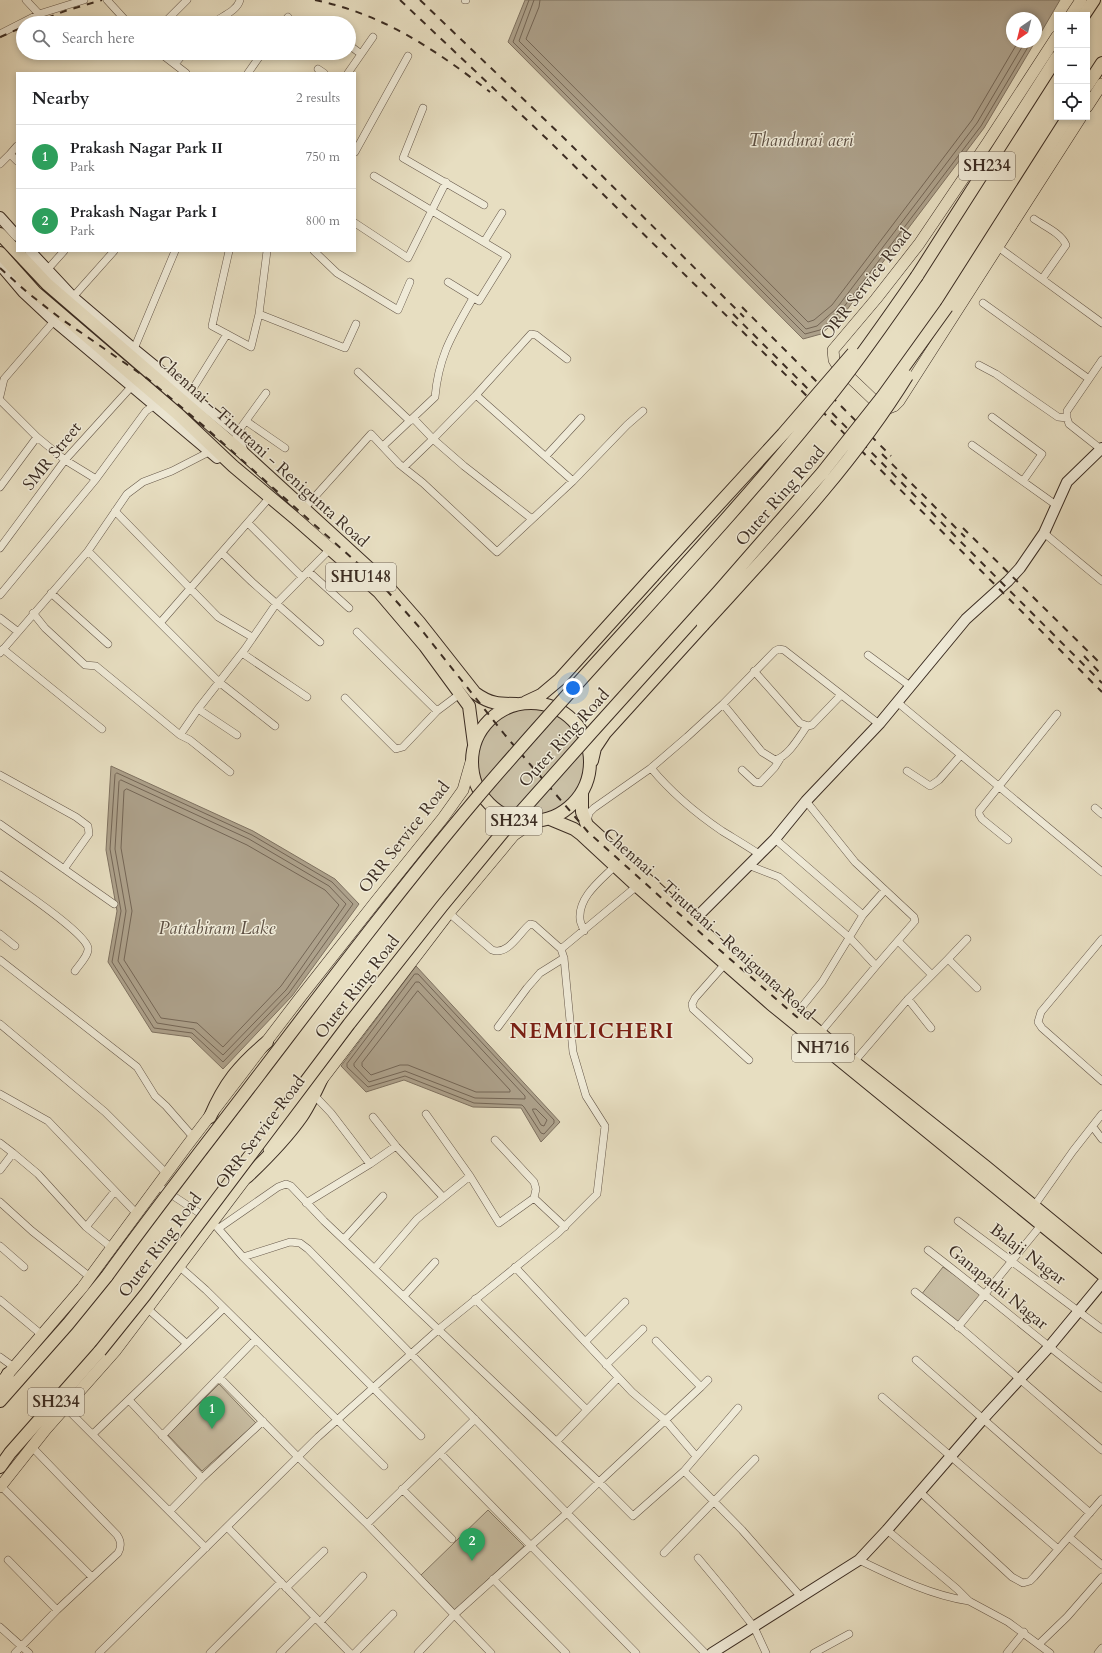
<!DOCTYPE html>
<html lang="en">
<head>
<meta charset="utf-8">
<style>
	:root { --surface:#fff; --page:#f6f6f6; --text:#202124; --muted:#757577; --line:#e0e0e0; --accent:#7c3aed }
	body { margin:0; font-family:Cardo,serif; background:var(--page); color:var(--text) }
	.controls { position:absolute; right:12px; top:12px; display:grid; overflow:hidden; border-radius:0px; box-shadow:0 2px 6px #0003 }
	.controls button { width:36px; height:36px; display:grid; place-items:center; padding:0; border:0; border-bottom:1px solid var(--line); background:var(--surface); color:var(--text); font:20px sans-serif }
	.compass { position:absolute; left:1006px; top:12px; width:36px; height:36px; border-radius:50%; background:var(--surface); box-shadow:0 2px 6px #0003; rotate:215deg }
	.you { position:absolute; left:573px; top:688px; width:14px; height:14px; margin:-10px; border:3px solid #fff; border-radius:50%; background:#1a73e8; box-shadow:0 0 0 6px #1a73e833 }
	.badge { display:grid; place-items:center; width:26px; height:26px; border-radius:50%; background:var(--accent); color:#fff; font-size:13px; font-weight:700 }
	.pin { position:absolute; translate:-50% -33px; filter:drop-shadow(0 1px 2px #0008) }
	.pin::after { content:''; position:absolute; top:21px; width:14px; height:12px; background:inherit; clip-path:polygon(0 0,100% 0,50% 100%) }
	.list { margin:0; padding:0; list-style:none }
	h2 { display:flex; justify-content:space-between; align-items:center; height:52px; margin:0; padding:0 16px; font-size:17px }
	h2 small { font-size:13px; font-weight:400; color:var(--muted) }
	.list li { display:grid; grid-template-columns:26px 1fr auto; gap:12px; align-items:center; box-sizing:border-box; height:64px; padding:0 16px; border-top:1px solid var(--line) }
	.list b { display:block; font-size:15px; white-space:nowrap }
	.list p { margin:0; font-size:13px; white-space:nowrap; color:var(--muted) }
	.list em { font-size:13px; font-style:normal; color:var(--muted) }
	.icon { flex:none; width:22px; height:22px; fill:none; stroke:currentColor; stroke-width:2; stroke-linecap:round; stroke-linejoin:round }
	.map { position:relative; flex:none; width:1102px; height:1653px; overflow:hidden }
	.search { position:absolute; background:var(--surface); box-shadow:0 2px 6px #0003; left:16px; top:16px; width:340px; height:44px; display:flex; align-items:center; gap:10px; box-sizing:border-box; padding:0 14px; border-radius:22px; color:var(--muted); font-size:15px }
	.panel { position:absolute; background:var(--surface); box-shadow:0 2px 6px #0003; left:16px; top:72px; width:340px; height:180px; border-radius:0px }
	.map>svg:first-child { display:block }
	.green { fill:#cac0a6; stroke:#827664 }
	.water { fill:#ada18b; stroke:#7f7261 }
	.lines { fill:none; stroke-linecap:round; stroke-linejoin:round }
	.shore { stroke:#746656; stroke-width:1 }
	.street-casing { stroke:#66584a; stroke-width:8 }
	.secondary-casing { stroke:#3b2c22; stroke-width:12 }
	.primary-casing { stroke:#3b2c22; stroke-width:12 }
	.highway-casing { stroke:#3b2c22; stroke-width:14 }
	.street { stroke:#efead7; stroke-width:7 }
	.secondary { stroke:#efead7; stroke-width:10 }
	.primary { stroke:#e7dec1; stroke-width:11 }
	.highway { stroke:#e7dec1; stroke-width:12 }
	.rail { stroke:#3b2c22; stroke-width:2; stroke-dasharray:7 7; stroke-linecap:butt }
	.highway-bridge-casing { stroke:#3b2c22; stroke-width:14; stroke-linecap:butt }
	.highway-bridge { stroke:#e7dec1; stroke-width:12 }
	.labels { text-anchor:middle; dominant-baseline:central; stroke-width:3; stroke-linejoin:round; paint-order:stroke }
	.shield { fill:#efead7; stroke:#716558; stroke-width:1 }
	.shield-label { font-size:16px; font-weight:bold; fill:#3b2c22 }
	.street-label { font-size:17px; fill:#3b2c22; stroke:#efead7 }
	.water-label { font-size:18px; font-style:italic; fill:#5d4f42; stroke:#efead7 }
	.district-label { font-size:21px; font-weight:bold; letter-spacing:1px; fill:#7a1f14; stroke:#efead7 }
</style>
</head>
<body>
<div class="map">
<svg width="1102" height="1653" viewBox="0 0 1102 1653">
	<rect width="100%" height="100%" fill="#e7dec1"/>
	<filter id="stains"><feTurbulence type="fractalNoise" baseFrequency=".005" numOctaves="4"/><feColorMatrix values="0 0 0 0 .2 0 0 0 0 .09 0 0 0 0 .02 0 0 0 .5 -.17"/></filter>
	<radialGradient id="worn" r=".72"><stop offset=".6" stop-color="#630" stop-opacity="0"/><stop offset="1" stop-color="#630" stop-opacity=".3"/></radialGradient>
	<path class="green" d="M476 763a55 55 0 1 1 110 0a55 55 0 1 1-110 0Z
		M943,1267l39,27 -24,30 -37,-29z
		M219,1384l37,39 -54,48 -34,-36z
		M488,1510l36,36 -69,64 -34,-35z"/>
	<path class="water" d="M525,0h535l-24,41v-23h-24v24h23l-51,86 -141,187 -22,19 -18,5 -295,-297z
		M111,766l142,65 82,48 24,25 -67,92 -69,73 -33,-32 -38,-5 -44,-70 9,-51 -11,-61z
		M416,966l144,156 -19,20 -20,-34 -48,-1 -69,-27 -38,12 -25,-26z"/>
	<g class="lines">
		<path class="shore" d="M529,0l-16,42 292,292 15,-4 20,-18 141,-186 50,-84
			M534,0l-15,41 287,288 11,-3 19,-17 141,-186 48,-81
			M540,0l-1,7 -13,32 282,283 6,-2 18,-15 140,-185 46,-78
			M117,773l135,62 80,47 21,22 -64,89 -66,69 -31,-29 -38,-5 -42,-66 9,-51 -11,-62 5,-74z
			M121,780l128,59 80,47 17,18 -60,86 -63,65 -29,-26 -37,-6 -39,-62 8,-50 -11,-62 4,-67z
			M127,789l120,56 78,45 14,15 -58,81 -58,61 -26,-24 -36,-5 -37,-58 8,-49 -11,-63 3,-57z
			M415,974h3l136,146v3l-10,11 -3,-1 -17,-26 -2,-2 -48,-2 -69,-27 -37,11 -21,-20v-3z
			M416,982h3l106,114v3l-50,-1 -70,-27 -36,11 -15,-16v-2z
			M418,991l92,99v2h-34l-68,-27h-8l-29,10 -9,-9v-3z
			M533,1109h3l11,11 -3,6 -3,-1 -8,-14z"/>
		<g class="street-casing">
			<path id="street" d="M26,0l13,14
				M107,0l21,23
				M465,0h1
				M164,23l23,-23
				M213,23c9,-7 24,-12 27,-23
				M283,23l5,-6
				M0,34l39,-20 45,-14
				M349,45l12,9
				M160,53l26,20
				M175,64l9,-11
				M318,69l6,4
				M248,73l14,-20
				M348,73l25,-36
				M423,108l-20,50 81,47
				M355,152l53,-96
				M10,154l7,-8
				M0,164l10,-10 7,7
				M374,176l133,80 -28,45 -31,-19
				M1034,219c10,7 27,14 32,26l-24,34
				M355,223l53,35 38,-76
				M484,242l18,-29
				M998,247l104,76
				M229,251l-17,75 39,21 8,-33 86,34 11,-24
				M314,251l23,22 61,37 12,-28
				M47,270l17,-19
				M73,297l41,-46
				M983,303l106,76
				M259,314l8,-63
				M134,349l41,-98
				M567,359l-31,-24 -5,-1 -55,61 97,86 54,-56 16,-14
				M1102,360l-35,51v7l2,6 33,26
				M979,365l17,9 62,43 9,1
				M358,372l52,49
				M189,395l38,-61
				M476,395l-43,44 31,27 68,53
				M0,396l4,-17 50,-58
				M0,400l37,37
				M992,417l50,37 -19,27
				M246,421l39,27
				M237,433l29,-40
				M972,445l84,60
				M383,446l52,-49c4,-43 18,-63 38,-99
				M546,456l35,-38
				M404,467l29,-28 -20,-21
				M0,487l37,-50 28,23 31,19
				M115,511l103,106 34,20
				M302,511l69,-77 28,30 24,19 74,69 76,-71
				M248,523l54,54
				M1044,533l58,48
				M0,548l65,-88 67,-74
				M88,551l39,-57 16,-12 29,-11 37,-19
				M222,553l30,29 68,60
				M308,571l41,37
				M51,593l57,51
				M0,595l96,-116 50,-68 9,-6
				M33,613l12,15 40,37 11,1 84,69 18,-26 47,-60 31,-45 54,-55
				M0,618l17,13
				M160,623l110,-126
				M357,632l80,79 24,-18
				M3,649l99,80
				M0,653l88,-102 131,131 56,44
				M242,653l65,44
				M868,655l42,31
				M754,671l46,52 8,3 4,-1 29,-30
				M345,698l51,51 7,-2 34,-36
				M897,702l205,170
				M723,704l52,-53 4,-2 5,1 95,74
				M198,709l39,26
				M180,735l10,5 40,32
				M742,770l13,12 5,1 15,-16 5,-8
				M907,771l23,15 9,-6 21,-24
				M0,775l76,42 12,9 1,8 -25,35
				M1095,808l7,6
				M587,822l2,-9 5,-5 57,-40
				M0,824l114,80
				M775,839l88,76
				M1008,840l-26,-21 -3,-5v-3l78,-97
				M759,854c-12,-8 -24,-15 -37,-23 -25,-17 -52,-40 -71,-63l36,-31 36,-33 39,48 13,8c14,-4 24,-23 32,-34
				M748,865l31,12 71,61 26,28 39,-45 -1,-4 -59,-55 -49,-61
				M0,875c16,12 85,57 88,73 1,7 -9,17 -13,23
				M449,913l43,37c16,6 27,-17 38,-26l4,1 27,24
				M584,931c-1,-4 -4,-8 -4,-12 -2,-22 21,-39 35,-53
				M0,934l15,12
				M1102,939l-61,73 -3,10 4,6 60,53
				M898,941l33,33
				M948,959l19,-20
				M0,960l137,107 18,29 11,10 28,32
				M725,964l-30,34 -3,6 1,5 56,51
				M908,999l23,29
				M797,1013l25,-31 41,-67 22,-25
				M0,1024l105,88 62,62
				M498,1027l29,-39 13,-15 24,-15
				M820,1033l56,-67
				M854,1062l54,-63 40,-40 29,29
				M0,1094l48,27 89,93
				M314,1095l17,18 39,51
				M426,1114l44,62
				M373,1117l23,29
				M1093,1127l9,12
				M495,1140l39,42 2,7 -2,9
				M0,1143l13,10 -13,17
				M13,1153l25,21 48,53 26,21
				M158,1186l49,32
				M0,1202l32,29 58,46
				M306,1203l64,-39 26,-18 47,51
				M1034,1206l39,-55 29,-37
				M958,1221l144,108
				M216,1226l27,31 178,179
				M86,1227l29,-36
				M219,1228l59,-41 8,-3 5,2 33,35 275,261 102,-95 -45,-46
				M344,1239l39,-43
				M0,1246l24,21
				M928,1250c59,45 115,93 174,138
				M243,1257l47,-15 10,1 8,6 259,264 -113,102 -36,38
				M180,1267l26,23 178,176
				M515,1267l117,125 34,29 30,35
				M375,1268l42,-49 53,-43 29,47 35,-25 31,29
				M915,1292l48,38 139,120
				M404,1296l31,-34
				M475,1299l112,111 31,-32
				M0,1300l42,35
				M148,1309l38,34
				M958,1327l84,-103
				M585,1342l40,-40
				M0,1357l14,10
				M916,1360l174,153
				M606,1365l37,-36
				M219,1377l79,80 69,67 124,129
				M701,1387l7,-7
				M882,1397l176,152
				M129,1400l73,78 61,-57
				M65,1407l141,141
				M93,1434l131,-126
				M162,1436l93,-96
				M557,1441l30,-31
				M440,1453l196,200
				M684,1471l54,-63
				M1,1486l91,91
				M402,1489l50,50
				M920,1492l92,85 11,6 7,-2 4,-4 68,-78
				M170,1511l32,-33
				M367,1524l108,-105
				M227,1527l123,126
				M887,1530l70,59 12,12 39,21 42,31
				M1069,1537l33,28
				M664,1553l91,-94
				M698,1558l30,36 26,33 12,26
				M8,1560l49,50
				M859,1560c35,17 71,35 110,41
				M493,1579l73,74
				M286,1588l38,-37
				M320,1622l43,-46
				M0,1627l29,26
				M1039,1644l28,-27 35,-40
				M15,1653l42,-43 61,-57c4,-7 3,-12 -1,-18l-85,-88
				M99,1653l219,-216 121,-108 119,-96 39,-39 8,-68 -19,-30 -13,-44 -9,-94 -3,-9 76,-63
				M210,1653l71,-71
				M280,1653l35,-35
				M355,1653l38,-39
				M705,1653l-138,-140 32,-31 34,34 51,-45 58,59 59,67
				M814,1653l35,-19
				M1007,1653l17,-21
				M1098,1653l4,-5"/>
		</g>
		<g class="secondary-casing">
			<path id="secondary" d="M0,217l17,19
				M30,251l43,46 61,52 103,84 6,20
				M0,265l23,27 31,29 163,137
				M687,927l88,-88 31,-38 74,-78 86,-104 42,-38 12,-13 24,-35 23,-51 35,-34
				M712,1653l147,-93 28,-30 96,-111 66,-72 53,-64"/>
		</g>
		<g class="primary-casing">
			<path id="primary" d="M1071,15l10,-15
				M1057,36l-69,106 -69,102 -43,55 -43,51 1,10 3,5 42,40 10,3 5,-2 5,-5 182,-284
				M1087,107l15,-23
				M269,1149l180,-236 65,-78 13,-9 9,-5
				M2,1381l80,-93 104,-141 113,-148 78,-99 66,-82 20,-28 8,-28
				M0,1487l46,-58 70,-79 136,-180"/>
		</g>
		<g class="highway-casing">
			<path id="highway" d="M1084,15l10,-15
				M1087,86l15,-23
				M0,234l47,50 196,169 140,128 36,41 56,71c15,11 24,11 42,11
				M0,253l35,39 144,123 54,51 63,53 83,73 46,54 44,60 5,38
				M917,276l140,-219
				M947,307l121,-190
				M526,702l15,-7 19,-16 93,-103
				M472 762a59 59 0 1 1 118 0a59 59 0 1 1-118 0Z
				M592,761l3,-13 10,-15 98,-108
				M582,792v20l5,13 141,129 121,104 137,109 116,95
				M550,819l24,10 8,6 55,51 134,118 331,270
				M210,1117c14,-33 29,-52 57,-75
				M247,1177c20,-19 39,-38 55,-61 8,-12 14,-25 20,-38
				M0,1395l8,-21
				M0,1401l68,-77 39,-48
				M45,1421l20,-14
				M0,1467l10,-14 90,-102"/>
		</g>
		<use href="#street" class="street"/>
		<use href="#secondary" class="secondary"/>
		<use href="#primary" class="primary"/>
		<use href="#highway" class="highway"/>
		<path class="rail" d="M315,0c68,14 121,50 175,92
			M400,0l147,139 196,193 359,360
			M420,0l144,138 180,179
			M34,23l31,-12 37,-11
			M0,37l23,-10
			M0,268l28,25 32,25 88,61 58,49 175,156 39,44 85,107 83,97 126,113 84,73
			M742,307l149,149
			M733,314l369,369
			M882,454l83,83
			M963,528l139,137
			M1084,656l18,19"/>
		<g class="highway-bridge-casing">
			<path id="highway-bridge" d="M653,576l130,-142 70,-81
				M703,625c72,-79 148,-158 204,-249
				M107,1276c49,-68 101,-134 152,-201 71,-93 141,-186 216,-275 117,-138 246,-267 359,-409 29,-37 56,-76 83,-115
				M100,1351l45,-56 204,-271 93,-118 61,-74 88,-99 128,-142 103,-118 61,-77 64,-89"/>
		</g>
		<use href="#highway-bridge" class="highway-bridge"/>
	</g>
	<g class="labels">
		<g class="shield">
			<rect x="959" y="152" width="56" height="28" rx="3"/>
			<rect x="326" y="563" width="70" height="28" rx="3"/>
			<rect x="486" y="807" width="56" height="28" rx="3"/>
			<rect x="792" y="1034" width="62" height="28" rx="3"/>
			<rect x="28" y="1388" width="56" height="28" rx="3"/>
		</g>
		<g class="shield-label">
			<text x="987" y="166">SH234</text>
			<text x="361" y="577">SHU148</text>
			<text x="514" y="821">SH234</text>
			<text x="823" y="1048">NH716</text>
			<text x="56" y="1402">SH234</text>
		</g>
		<g class="street-label">
			<text transform="translate(866 284) rotate(-52)">ORR Service Road</text>
			<text transform="translate(263 451) rotate(42)">Chennai - Tiruttani - Renigunta Road</text>
			<text transform="translate(52 456) rotate(-51)">SMR Street</text>
			<text transform="translate(780 496) rotate(-49)">Outer Ring Road</text>
			<text transform="translate(564 738) rotate(-48)">Outer Ring Road</text>
			<text transform="translate(404 837) rotate(-52)">ORR Service Road</text>
			<text transform="translate(709 924) rotate(42)">Chennai - Tiruttani - Renigunta Road</text>
			<text transform="translate(357 987) rotate(-52)">Outer Ring Road</text>
			<text transform="translate(260 1132) rotate(-53)">ORR Service Road</text>
			<text transform="translate(160 1245) rotate(-53)">Outer Ring Road</text>
			<text transform="translate(1028 1254) rotate(37)">Balaji Nagar</text>
			<text transform="translate(998 1287) rotate(39)">Ganapathi Nagar</text>
		</g>
		<g class="water-label">
			<text x="801" y="140">Thandurai aeri</text>
			<text x="217" y="928">Pattabiram Lake</text>
		</g>
		<g class="district-label">
			<text x="592" y="1031">NEMILICHERI</text>
		</g>
	</g>
	<rect width="100%" height="100%" filter="url(#stains)"/>
	<rect width="100%" height="100%" fill="url(#worn)"/>
</svg>
<div class="controls">
<button>+</button>
<button>−</button>
<button><svg class="icon" aria-label="locate" viewBox="0 0 24 24"><circle cx="12" cy="12" r="6"/><path d="M12 2v4M12 18v4M2 12h4M18 12h4"/></svg></button>
</div>
<svg class="compass" viewBox="-18 -18 36 36"><path d="M0-13l5 13h-10z" fill="#e53935"/><path d="M0 13l5-13h-10z" fill="#757577"/></svg>
<div class="you"></div>
<div class="pin badge" style="left:212px;top:1429px;background:#2e9e5b">1</div>
<div class="pin badge" style="left:472px;top:1561px;background:#2e9e5b">2</div>
<div class="search"><svg class="icon" aria-label="search" viewBox="0 0 24 24"><circle cx="10" cy="10" r="6"/><path d="M15 15l6 6"/></svg>Search here</div>
<section class="panel">
<h2>Nearby<small>2 results</small></h2>
<ul class="list">
<li><span class="badge" style="background:#2e9e5b">1</span><div><b>Prakash Nagar Park II</b><p>Park</p></div><em>750 m</em></li>
<li><span class="badge" style="background:#2e9e5b">2</span><div><b>Prakash Nagar Park I</b><p>Park</p></div><em>800 m</em></li>
</ul>
</section>
</div>
</body>
</html>
